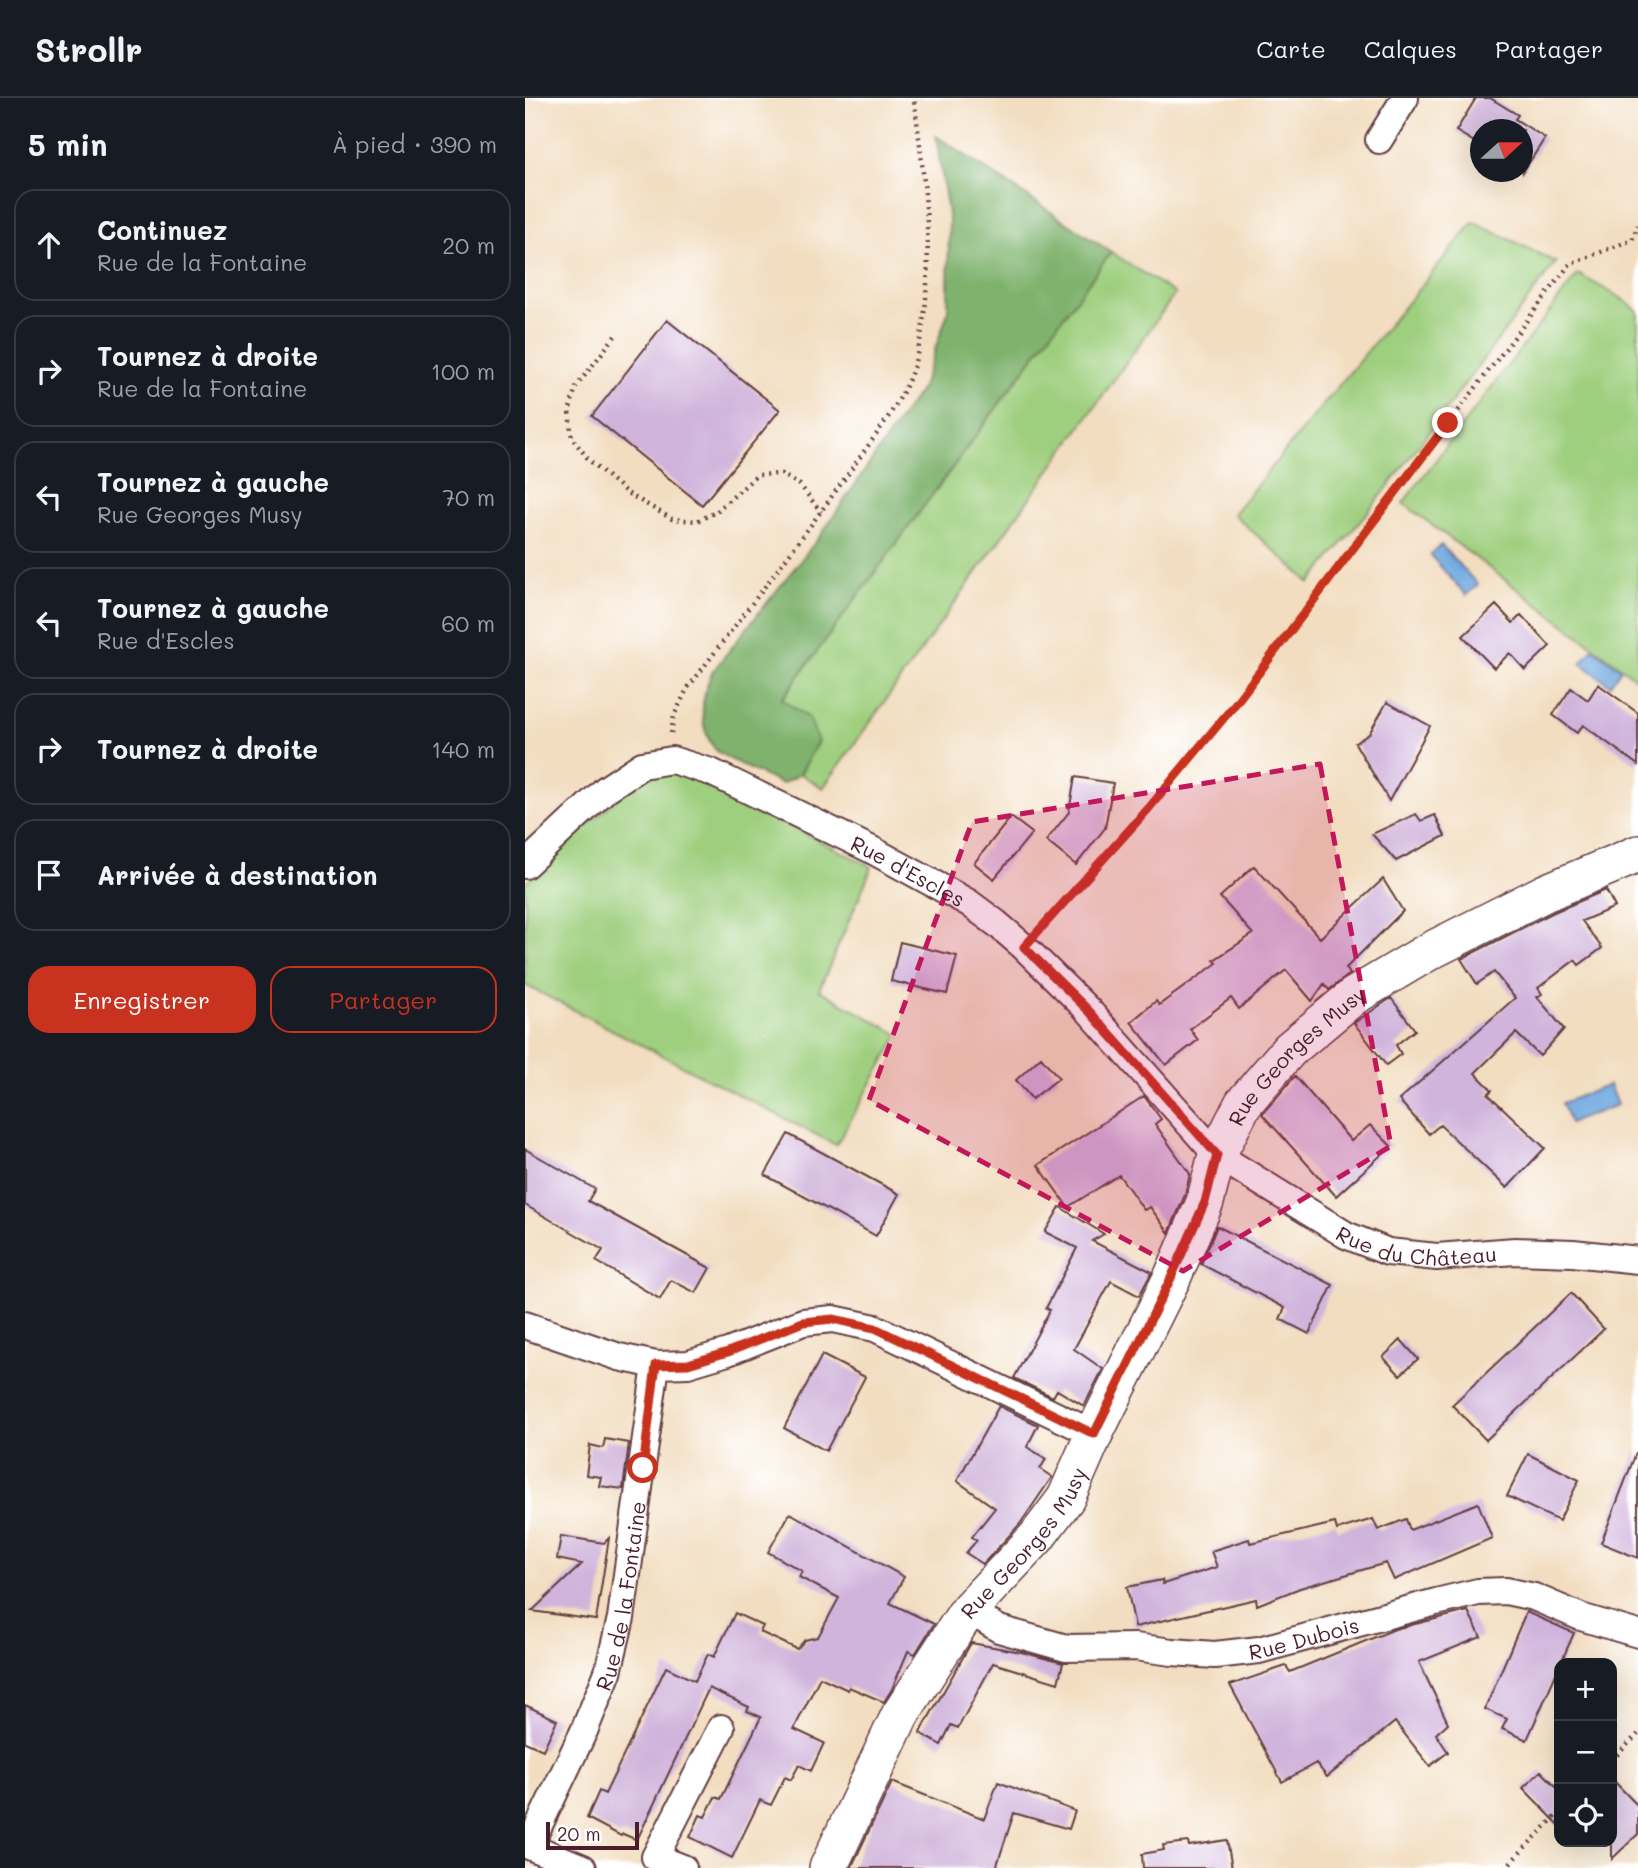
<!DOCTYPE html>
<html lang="fr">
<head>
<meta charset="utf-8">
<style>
	:root { --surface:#171b24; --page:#20242c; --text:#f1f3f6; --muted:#9ea1a6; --line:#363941; --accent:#c8321e }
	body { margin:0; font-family:Mali,sans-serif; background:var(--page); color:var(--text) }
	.controls { position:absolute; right:21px; bottom:21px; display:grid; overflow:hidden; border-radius:14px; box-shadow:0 7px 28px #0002 }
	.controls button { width:63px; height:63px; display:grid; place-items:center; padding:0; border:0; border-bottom:2px solid var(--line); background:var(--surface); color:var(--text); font:35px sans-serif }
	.compass { position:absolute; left:945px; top:21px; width:63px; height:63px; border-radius:50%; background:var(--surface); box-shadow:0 7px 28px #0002; rotate:69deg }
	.scale { position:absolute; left:21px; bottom:18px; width:93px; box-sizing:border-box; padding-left:7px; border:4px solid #4a1f2b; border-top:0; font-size:19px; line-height:24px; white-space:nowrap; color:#4a1f2b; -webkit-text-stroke:5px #fff; paint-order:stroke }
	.stop { position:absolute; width:21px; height:21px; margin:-16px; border:5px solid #c8321e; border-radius:50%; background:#fff }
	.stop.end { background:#c8321e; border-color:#fff; box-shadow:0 2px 7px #0008 }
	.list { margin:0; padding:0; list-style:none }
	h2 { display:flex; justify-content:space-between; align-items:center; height:91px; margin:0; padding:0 28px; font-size:30px }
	h2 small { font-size:23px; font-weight:400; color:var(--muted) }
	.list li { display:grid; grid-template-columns:46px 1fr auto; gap:21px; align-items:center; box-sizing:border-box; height:112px; margin:0 14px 14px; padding:0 14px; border:2px solid var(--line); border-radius:21px }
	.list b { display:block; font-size:26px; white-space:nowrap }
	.list p { margin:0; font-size:23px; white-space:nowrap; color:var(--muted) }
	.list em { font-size:23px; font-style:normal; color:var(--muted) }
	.actions { display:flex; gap:14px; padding:21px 28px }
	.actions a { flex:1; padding:16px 0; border:2px solid var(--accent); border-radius:21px; text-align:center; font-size:24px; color:var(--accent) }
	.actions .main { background:var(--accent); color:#fff }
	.icon { flex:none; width:38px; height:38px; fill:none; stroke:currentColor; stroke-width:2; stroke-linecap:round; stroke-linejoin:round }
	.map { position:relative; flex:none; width:1113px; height:1770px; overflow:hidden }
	header { display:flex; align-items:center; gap:42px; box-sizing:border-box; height:98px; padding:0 35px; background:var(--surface); border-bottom:2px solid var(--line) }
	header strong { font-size:33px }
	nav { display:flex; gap:38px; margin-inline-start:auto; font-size:24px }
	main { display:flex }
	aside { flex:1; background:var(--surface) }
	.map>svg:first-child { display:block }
	.green { fill:#9ecf7e; stroke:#747754; stroke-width:2 }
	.forest { fill:#7eb26d; stroke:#64684c; stroke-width:2 }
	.water { fill:#71aae1; stroke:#5e6486; stroke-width:2 }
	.building { fill:#d0b4db }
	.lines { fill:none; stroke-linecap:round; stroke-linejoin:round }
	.street-casing { stroke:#633c41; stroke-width:30 }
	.secondary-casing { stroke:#633c41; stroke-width:40 }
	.path { stroke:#633c41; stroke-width:4.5; stroke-dasharray:2 5; stroke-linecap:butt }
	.street { stroke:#fff; stroke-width:26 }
	.secondary { stroke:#fff; stroke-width:37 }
	.route { stroke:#c8321e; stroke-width:9 }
	.marked { fill:#c2185b; fill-opacity:0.2; stroke:#c2185b; stroke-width:5; stroke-dasharray:14 9; stroke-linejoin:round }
	.labels { text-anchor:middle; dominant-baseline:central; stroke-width:6; stroke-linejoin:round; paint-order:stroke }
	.street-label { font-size:21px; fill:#4a1f2b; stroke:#fff }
</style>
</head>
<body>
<header>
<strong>Strollr</strong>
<nav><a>Carte</a><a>Calques</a><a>Partager</a></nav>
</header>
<main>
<aside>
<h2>5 min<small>À pied · 390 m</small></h2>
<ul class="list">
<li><svg class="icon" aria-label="ahead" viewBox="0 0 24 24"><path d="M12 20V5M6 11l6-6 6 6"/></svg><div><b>Continuez</b><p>Rue de la Fontaine</p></div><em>20 m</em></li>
<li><svg class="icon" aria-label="right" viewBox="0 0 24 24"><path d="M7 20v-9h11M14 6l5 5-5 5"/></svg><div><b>Tournez à droite</b><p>Rue de la Fontaine</p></div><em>100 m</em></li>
<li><svg class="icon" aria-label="left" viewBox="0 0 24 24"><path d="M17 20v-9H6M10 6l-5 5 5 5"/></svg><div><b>Tournez à gauche</b><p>Rue Georges Musy</p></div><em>70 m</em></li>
<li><svg class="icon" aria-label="left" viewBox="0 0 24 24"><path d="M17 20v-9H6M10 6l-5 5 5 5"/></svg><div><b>Tournez à gauche</b><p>Rue d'Escles</p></div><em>60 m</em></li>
<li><svg class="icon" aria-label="right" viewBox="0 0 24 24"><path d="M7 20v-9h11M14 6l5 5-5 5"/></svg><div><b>Tournez à droite</b></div><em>140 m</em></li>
<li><svg class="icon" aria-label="arrive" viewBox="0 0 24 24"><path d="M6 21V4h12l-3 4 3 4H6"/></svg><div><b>Arrivée à destination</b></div></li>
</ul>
<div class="actions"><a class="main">Enregistrer</a><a>Partager</a></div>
</aside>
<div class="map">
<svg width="1113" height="1770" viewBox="0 0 1113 1770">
	<rect width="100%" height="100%" fill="#fff"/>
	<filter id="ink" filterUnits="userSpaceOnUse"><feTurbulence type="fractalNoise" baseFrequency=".0143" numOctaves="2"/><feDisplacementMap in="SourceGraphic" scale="14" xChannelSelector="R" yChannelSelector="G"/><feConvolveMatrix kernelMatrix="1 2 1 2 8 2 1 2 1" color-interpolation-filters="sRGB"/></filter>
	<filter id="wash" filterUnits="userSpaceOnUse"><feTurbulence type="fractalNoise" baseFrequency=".00686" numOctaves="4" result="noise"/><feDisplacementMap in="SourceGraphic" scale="28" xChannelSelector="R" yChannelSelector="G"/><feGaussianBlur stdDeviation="1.57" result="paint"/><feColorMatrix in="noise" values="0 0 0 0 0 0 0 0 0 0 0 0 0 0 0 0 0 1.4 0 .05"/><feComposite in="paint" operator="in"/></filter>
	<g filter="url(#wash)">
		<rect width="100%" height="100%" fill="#f2ddc0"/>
		<path class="green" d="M949,124l82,40 -172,230 -74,91 -77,-69z
			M586,154l64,42 -352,494 -23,-14 18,-33 -36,-42z
			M1053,176l43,24 17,13v369l-235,-177z
			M132,674l30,2 185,93 -53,123 80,45 -63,110 -311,-160v-102l104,-96z"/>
		<path class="forest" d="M411,38l175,116 -329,447 27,19 9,23 -18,33 -18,10c-13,-6 -61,-27 -67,-35 -18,-24 -14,-53 -2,-78l107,-135 102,-149 26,-75 1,-92z"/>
		<path class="water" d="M916,447l37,40 -12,10 -36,-40z
			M1068,550l28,21 -11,16 -29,-22z
			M1084,987l8,20 -47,18 -8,-20z"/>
		<g id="blocks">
			<path class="building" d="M951,0h14l28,17 -3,4 30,19 -22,34v-42h-42v16l-25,-15z
				M142,222l113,90 -78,95 -110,-89z
				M971,507l17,18 8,-8 29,31 -25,24 -15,-17 -16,15 -31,-32z
				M1073,586l40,29v52l-55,-40 -6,8 -24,-18 18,-27 17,12z
				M862,604l43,24 -41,75 -34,-58 14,-9z
				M550,679l38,6 -8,45 -29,37 -30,-24 23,-29z
				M891,716l5,7 14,-6 10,21 -49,25 -24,-27z
				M486,719l21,16 -38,46 -20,-16z
				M729,768l66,72 63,-59 20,32 -57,57 4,6 -21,16 -5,-6 -12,17 -26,-31 -47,39 -8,-11 -41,31 8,11 -32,25 -35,-43 25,-21 3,4 58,-42 -3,-3 39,-26 -33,-37z
				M1081,792l9,17 -33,14 20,27 -23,17 -4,-5 -37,28 4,6 -5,3 27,32 -24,27 -24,-23 -41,40 17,17 -4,4 57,54 -38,40 -67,-63 -11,9 -30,-34 116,-102 -21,-26 -17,12 -16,-25 93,-47z
				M375,844l57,14 -10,38 -56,-13z
				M866,900l24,32 -19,15 5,9 -15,11 -32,-42z
				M516,959l18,21 -27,21 -16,-19z
				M770,978l56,65 19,-16 21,21 -55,50 -74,-82z
				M619,998l17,23 -6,5 35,50 -5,21 -16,38 -19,-26 -6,3 -25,-35 -51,32 -30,-42z
				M263,1036l111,60 -23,42 -111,-61z
				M0,1051l70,40 -7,12 122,67 -14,25 -25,-13 -11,19 -64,-38 7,-11 -78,-45z
				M535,1109l44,27 -12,7 60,31 -13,24 -28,-15 -37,68 29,20 -19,37 -27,-16 -4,7 -39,-19 36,-68 -4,-2 31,-60 -32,-16z
				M692,1128l116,59 -24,49 -29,-15 5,-11 -84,-44z
				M1046,1195l33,36 -118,111 -34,-35z
				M876,1242l17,19 -18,16 -17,-18z
				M297,1257l43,22 -39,74 -42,-23z
				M474,1308l39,19 -11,22 19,12 -6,10 12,8 -32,47 -37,40 -17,-11 11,-13 -5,-3 23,-29 -38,-27z
				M80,1341l24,4 -6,46 -24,-3 2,-9 -15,-2 4,-30 13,3z
				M1111,1355h2v105l-37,-15z
				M1003,1356l51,26 -20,41 -52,-25z
				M953,1405l14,35 -98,42 -8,-17 -86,25 -43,17 -1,-6 -121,28 -8,-40 35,-7 1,4 54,-17 -6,-16 38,-12 1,4 85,-20 2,7 36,-11 5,11 28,-11 4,11z
				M265,1415l114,64 -14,26 44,21 -19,30 -7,-3 -16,38 -8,13 -35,-15 -1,3 -28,-13 -26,52 30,14 -13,28 -12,-6 -8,15 -6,-3 -14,28 -11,-5 -28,58 -42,-21 10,-22 5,2 10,-20 6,2 40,-82 -14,-6 2,-4 -40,-19 -72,152 -14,-6 -2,2 -34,-18 12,-27 6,3 61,-127 29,14 13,-27 6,3 21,-44 28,13 -3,6 37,17 8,-9 13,-3 21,-39 -40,-21 3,-6 -34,-19z
				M36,1438l43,7 5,-5 -13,82 -64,-9 50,-47 -25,-5z
				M943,1513l13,26 -62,25 29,61 -12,11 12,18 -18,14 -35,-44 -68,55 -11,-14 -34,19 -52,-97 56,-19 4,6 105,-43z
				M1001,1514l48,21 -47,107 -25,-11 5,-10 -22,-10z
				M446,1545l50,9 42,11 -5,20 -65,-20 -35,65 -7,-3 -10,20 -21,-12z
				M0,1607l32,15 -14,30 -18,-8z
				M1016,1673l18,18v36l-36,-37z
				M1087,1681l26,27v28l-26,25z
				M367,1684l92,37 14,-37 77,29 -6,18 -55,-16 -18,55h-145z
				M702,1742l5,28h-89l-1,-14 22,-4 -1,-5 25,-3 1,4z"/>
		</g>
	</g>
	<g filter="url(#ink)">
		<use href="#blocks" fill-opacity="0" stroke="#633c41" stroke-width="2"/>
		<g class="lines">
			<g class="street-casing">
				<g id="street">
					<path d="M854,42l26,-42"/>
					<path id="s1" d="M0,767l81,-76 36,-24 30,-5 39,12 161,78 97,53 27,20 28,24 65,64 128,144 129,80 42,17 49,5 78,-6 58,2 65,7"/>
					<path d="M0,1227l94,32 37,8"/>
					<path id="s2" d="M443,1512l31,19 67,19 69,-1 37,5 43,3 44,-5 177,-48 42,-10 28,-1 28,6 47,20 57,17"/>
					<path id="s3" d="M58,1770l-54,-22 55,-115 24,-59 13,-54 35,-253 32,-1 40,-12 75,-30 30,-3 42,9 219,106"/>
					<path d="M158,1770l-28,-11 66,-129"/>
				</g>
			</g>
			<g class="secondary-casing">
				<g id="secondary">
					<path id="s4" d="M303,1770l72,-153 68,-105 68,-72 30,-40 28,-64 78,-156 33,-76 12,-47 26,-51 46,-54 65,-54 74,-44 117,-59 93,-39"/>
				</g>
			</g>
			<path class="path" d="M90,238l-39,51 -7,25 3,26 17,22 38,33 45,26 25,2 19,-9 41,-37 24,-1 19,11 21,27
				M146,635l3,-17 13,-27c56,-74 112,-146 166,-222 22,-32 51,-66 62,-105 23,-83 10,-179 -1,-264
				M516,830l108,-120 83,-100 338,-444 62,-24 6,-15
				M1087,1662l26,-26
				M980,1770l54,-55"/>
			<use href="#street" class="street"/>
			<use href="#secondary" class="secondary"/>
		</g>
	</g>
	<g class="lines" filter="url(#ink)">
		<path class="route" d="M118,1370l13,-103 32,-1 40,-12 75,-30 30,-3 42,9 219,106 77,-156 34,-76 12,-47 -128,-144 -65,-64 125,-139 83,-100 216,-285"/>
	</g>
	<path class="marked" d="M795,666l71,382 -208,125 -314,-171 103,-278z"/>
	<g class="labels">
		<g class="street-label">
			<text stroke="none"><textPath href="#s1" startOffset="446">Rue d'Escles</textPath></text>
			<text stroke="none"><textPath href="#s4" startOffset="948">Rue Georges Musy</textPath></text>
			<text stroke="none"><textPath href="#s1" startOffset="1094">Rue du Château</textPath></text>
			<text stroke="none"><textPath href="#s4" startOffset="382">Rue Georges Musy</textPath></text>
			<text stroke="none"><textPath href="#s3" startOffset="327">Rue de la Fontaine</textPath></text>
			<text stroke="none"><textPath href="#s2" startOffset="346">Rue Dubois</textPath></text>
		</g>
	</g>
</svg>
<div class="controls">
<button>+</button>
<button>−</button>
<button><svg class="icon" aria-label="locate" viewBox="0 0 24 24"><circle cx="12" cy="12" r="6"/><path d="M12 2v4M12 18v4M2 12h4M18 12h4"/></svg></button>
</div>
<svg class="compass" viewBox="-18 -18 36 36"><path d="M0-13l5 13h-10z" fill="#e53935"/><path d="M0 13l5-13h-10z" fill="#9ea1a6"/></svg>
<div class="scale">20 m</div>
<div class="stop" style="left:118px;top:1370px"></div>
<div class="stop end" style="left:923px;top:325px"></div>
</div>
</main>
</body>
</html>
